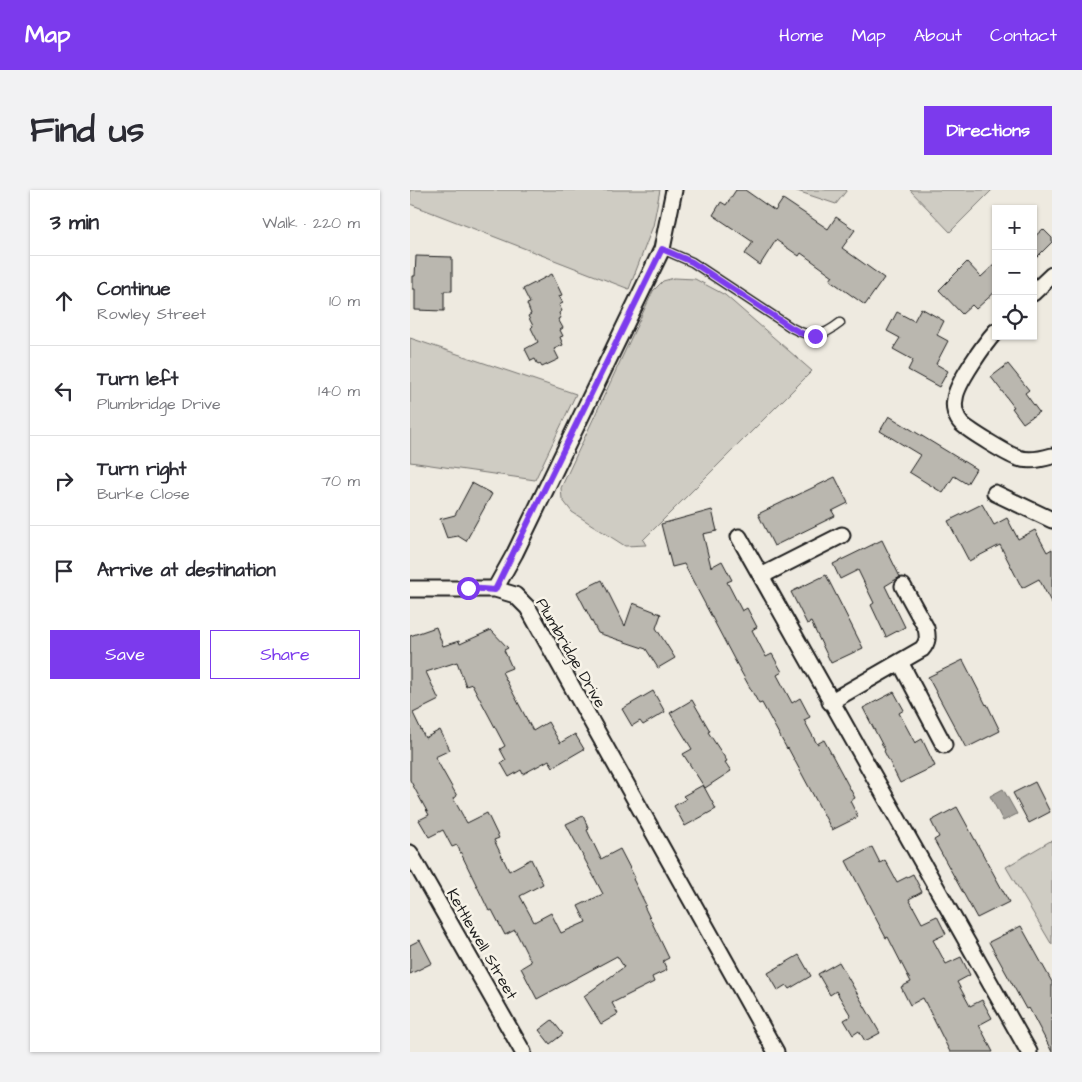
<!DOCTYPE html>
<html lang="en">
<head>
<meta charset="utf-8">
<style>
	:root { --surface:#fff; --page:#f2f2f3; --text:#2b2b33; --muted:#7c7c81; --line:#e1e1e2; --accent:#7c3aed }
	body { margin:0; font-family:"Architects Daughter",sans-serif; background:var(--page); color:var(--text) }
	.controls { position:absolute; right:15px; top:15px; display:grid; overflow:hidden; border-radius:0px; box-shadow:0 1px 4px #0004 }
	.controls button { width:45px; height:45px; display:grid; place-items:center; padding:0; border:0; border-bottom:1px solid var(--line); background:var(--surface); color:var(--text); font:25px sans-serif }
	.stop { position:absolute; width:15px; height:15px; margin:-11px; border:4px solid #7c3aed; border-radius:50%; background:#fff }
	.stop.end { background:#7c3aed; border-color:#fff; box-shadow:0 1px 5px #0008 }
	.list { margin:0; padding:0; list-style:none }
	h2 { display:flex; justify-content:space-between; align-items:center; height:65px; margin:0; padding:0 20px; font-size:21px }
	h2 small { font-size:16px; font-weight:400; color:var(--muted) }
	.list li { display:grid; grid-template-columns:32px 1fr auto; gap:15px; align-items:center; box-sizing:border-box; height:90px; padding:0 20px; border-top:1px solid var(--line) }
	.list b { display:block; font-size:19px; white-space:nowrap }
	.list p { margin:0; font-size:16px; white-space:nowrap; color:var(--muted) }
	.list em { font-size:16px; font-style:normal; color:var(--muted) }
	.actions { display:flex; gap:10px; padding:15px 20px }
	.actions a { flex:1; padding:11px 0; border:1px solid var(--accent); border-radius:0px; text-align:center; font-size:18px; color:var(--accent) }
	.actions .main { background:var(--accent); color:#fff }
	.icon { flex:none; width:28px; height:28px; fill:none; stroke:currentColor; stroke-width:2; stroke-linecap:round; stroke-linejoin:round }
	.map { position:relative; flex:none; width:642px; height:862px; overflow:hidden; border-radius:0px }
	header { display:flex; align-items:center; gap:30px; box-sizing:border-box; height:70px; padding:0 25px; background:var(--accent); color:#fff }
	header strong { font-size:24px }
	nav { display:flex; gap:28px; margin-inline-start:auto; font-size:18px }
	.intro { display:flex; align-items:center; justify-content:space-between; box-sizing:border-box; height:120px; padding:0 30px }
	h1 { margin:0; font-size:35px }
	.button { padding:12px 22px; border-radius:0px; background:var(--accent); color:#fff; font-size:18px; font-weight:700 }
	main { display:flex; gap:30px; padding:0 30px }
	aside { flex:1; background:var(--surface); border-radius:0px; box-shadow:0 1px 4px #0004 }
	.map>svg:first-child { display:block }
	.green { fill:#cfccc3; stroke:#767470 }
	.water { fill:#a6a39d; stroke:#6f6d69 }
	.building { fill:#bab7af; stroke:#1c1c1c }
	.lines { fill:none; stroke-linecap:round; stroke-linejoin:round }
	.lane-casing { stroke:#1c1c1c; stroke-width:11 }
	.street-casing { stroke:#1c1c1c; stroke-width:19 }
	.lane { stroke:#f7f3e8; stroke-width:8 }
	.street { stroke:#f7f3e8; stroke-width:15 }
	.route { stroke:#7c3aed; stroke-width:6 }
	.labels { text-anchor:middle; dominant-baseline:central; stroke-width:5; stroke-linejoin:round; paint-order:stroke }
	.street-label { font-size:16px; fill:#1c1c1c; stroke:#f7f3e8 }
</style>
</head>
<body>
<header>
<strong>Map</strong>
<nav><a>Home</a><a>Map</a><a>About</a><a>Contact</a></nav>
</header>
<div class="intro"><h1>Find us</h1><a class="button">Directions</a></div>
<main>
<aside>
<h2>3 min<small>Walk · 220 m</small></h2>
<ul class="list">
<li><svg class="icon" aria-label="ahead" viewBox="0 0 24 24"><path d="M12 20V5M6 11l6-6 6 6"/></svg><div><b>Continue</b><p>Rowley Street</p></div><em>10 m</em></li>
<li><svg class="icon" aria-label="left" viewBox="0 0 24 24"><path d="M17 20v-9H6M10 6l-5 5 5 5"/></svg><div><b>Turn left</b><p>Plumbridge Drive</p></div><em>140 m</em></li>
<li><svg class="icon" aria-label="right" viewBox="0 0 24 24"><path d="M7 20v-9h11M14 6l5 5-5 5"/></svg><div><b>Turn right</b><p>Burke Close</p></div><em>70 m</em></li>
<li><svg class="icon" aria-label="arrive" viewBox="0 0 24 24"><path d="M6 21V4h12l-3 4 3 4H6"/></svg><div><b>Arrive at destination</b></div></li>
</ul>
<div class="actions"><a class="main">Save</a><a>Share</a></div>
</aside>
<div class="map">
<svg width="642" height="862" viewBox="0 0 642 862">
	<rect width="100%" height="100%" fill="#eeeae0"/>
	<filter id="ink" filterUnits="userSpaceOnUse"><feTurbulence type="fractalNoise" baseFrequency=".02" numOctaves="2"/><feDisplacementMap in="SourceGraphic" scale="10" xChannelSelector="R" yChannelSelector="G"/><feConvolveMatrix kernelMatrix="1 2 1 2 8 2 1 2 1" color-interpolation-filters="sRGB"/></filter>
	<g filter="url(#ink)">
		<path class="green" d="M0,0h250l-7,36 -24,63 -219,-85z
			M384,0h53l-11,14z
			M500,0h82l-42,42z
			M264,88l21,1 30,16 87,76 -169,169 3,5 -21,1 -53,-34 -10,-13 -1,-11 92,-197 10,-10z
			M0,148l166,56 -41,86 -125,-18z
			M642,650v105l-46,-78z"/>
		<path class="water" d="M593,599l14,25 -14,7 -13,-25z"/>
		<path class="building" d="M326,0h9l30,21 8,-12 45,30 8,-12 19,13 -13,18 42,30 -19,27 -35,-25 3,-4 -32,-23 -2,3 -23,-16 -16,25 -15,-11 8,-12 -40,-27 8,-13 5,3z
			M633,39l9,9v4l-19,19v-23z
			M6,66l36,1v34h-8v20l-29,-1v-21h-2v-13h2z
			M557,72l14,15 15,-14v28l-20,18 -4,-4 -10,9 -23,-24z
			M142,84l10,21 -3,1 4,7 -4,2 3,6 -3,2 2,5 -3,1 5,9 -3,2 3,6 -3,1 3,8 -9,4 5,10 -17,8 -2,-3 -2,1 -3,-6 -4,2 -6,-12 13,-7 -7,-14 2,-2 -5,-10 3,-2 -4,-10 3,-1 -7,-14z
			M511,118l23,13 -7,14 11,6 -12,23 12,7 -9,16 -31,-17 5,-10 -20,-11 7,-11 -13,-7 10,-19 17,9z
			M598,174l21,26 -4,3 14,19 -16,11 -11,-15 2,-1 -23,-30z
			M479,226l87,53 -9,15 -13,-8 -11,17 -34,-21 11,-17 -40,-24z
			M425,287l13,26 -16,8 3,5 -61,30 -16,-32z
			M62,293l20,11 -26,47 -8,-5 -11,2 -7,-19 15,-4z
			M572,314l12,21 13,-7 11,21 17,-9 12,22 5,-3v55l-13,-25 -17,9 -22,-43 -31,16 -21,-40z
			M302,320l5,21 -14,3 8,33 11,-6 10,19 -5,2 15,29 5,-3 10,19 -5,3 14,27 6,-3 10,18 -5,3 15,28 8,-5 10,19 -6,3 13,24 7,-4 31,58 -5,3 8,16 -26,13 -44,-82 -1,1 -25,-46 -3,1 -25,-45 -50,-95 -12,3 -11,-43z
			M472,350l18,37 -15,9 20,41 -19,10 -15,-32 3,-2 -16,-33 -18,9 -7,-15z
			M416,385l37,73 -32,15 -20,-41 -4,2 -16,-32z
			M192,390l23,46 8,-23 28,11 -5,14 19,30 -17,10 -12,-19 -48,-16 -21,-41z
			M26,437l7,19 16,-5 1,3 31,-14 17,18 -4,2 8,18 -10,4 31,59 15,-9 12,21 15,-9 9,15 -31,18 -4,-7 -26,14 -2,-4 -12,7 -8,-14 5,-3 -6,-11 5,-3 -33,-62 -6,2 -9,-24 -31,10 13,28 -26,13 12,25 15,-8 10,20 -15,7 22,39 -4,2 14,25 20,-10 12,25 -5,2 15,31 22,-12 12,25 -23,12 14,26 17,-9 10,20 25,-11 -8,-16 25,-12 -37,-70 17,-8 6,13 -2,1 14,29 19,-10 15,29 -2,1 13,26 -2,1 25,52 -6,3 4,9 -15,7 2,5 -42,21 6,11 -17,10 -17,-28 40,-29 -7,-11 -80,43 -16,-31 10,-6 -16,-32 -10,5 -13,-25 -3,1 -32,-66 -5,2 -9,-17 -14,7 -10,-17 10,-5 -19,-35v-144z
			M553,470l23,45 1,-1 13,27 -34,17 -38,-71z
			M243,501l12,21 -22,13 -3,-4 -8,5 -10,-17z
			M484,502l10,18 -5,3 16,30 7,-4 13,27 -35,17 -16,-32 1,-1 -22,-42z
			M282,510l18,31 -2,1 19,29 -2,1 6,9 -26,17 -22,-34 9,-5 -22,-36z
			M625,592l15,30 -21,11 -16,-30z
			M293,595l13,24 -31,17 -11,-20 12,-7 -3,-3z
			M547,617l52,95 -32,16 -43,-78 5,-3 -8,-16z
			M462,657l8,16 5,-3 12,22 16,-8 9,18 -13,7 13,24 15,-7 9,18 -13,6 13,24 15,-7 9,18 -13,7 13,24 12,-6 10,18 -13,7 14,27h-43l-27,-54 -13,7 -9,-18 10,-5 -23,-45 -2,1 -40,-77z
			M611,736l31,56v70l-23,-44 -3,1 -37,-67z
			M10,750l12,23 -22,11v-29z
			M389,765l12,21 -22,13 -3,-4 -8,5 -10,-17z
			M429,772l41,71 -15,8 -6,-10 -6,4 -9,-15 7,-4 -15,-25 -6,4 -12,-21z
			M142,830l11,14 -13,10 -11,-14z"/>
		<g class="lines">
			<g class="lane-casing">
				<path id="lane" d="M252,59l30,13 100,66c21,11 30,9 48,-5"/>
			</g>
			<g class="street-casing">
				<path id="street" d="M623,103l19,-18
					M586,141c-11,12 -40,53 -41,68 -2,9 1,19 7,25 9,8 45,30 56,34 11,4 24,1 34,-2
					M585,303l57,27
					M329,347l290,515
					M351,386l81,-41
					M0,399h85l20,6 13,13 248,444
					M85,399l20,-36 147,-304 12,-59
					M490,472l44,83
					M420,512l92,-53c6,-7 6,-12 4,-21l-23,-42
					M0,663l113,199"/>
			</g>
			<use href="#lane" class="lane"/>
			<use href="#street" class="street"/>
		</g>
	</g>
	<g class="lines" filter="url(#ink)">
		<path class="route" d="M58,398l27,2 167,-341 30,13 100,66 11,6 12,2"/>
	</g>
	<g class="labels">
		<g class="street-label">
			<text transform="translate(161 463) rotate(60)">Plumbridge Drive</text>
			<text transform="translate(72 754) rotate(60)">Kettlewell Street</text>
		</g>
	</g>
</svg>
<div class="controls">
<button>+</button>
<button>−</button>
<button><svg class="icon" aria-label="locate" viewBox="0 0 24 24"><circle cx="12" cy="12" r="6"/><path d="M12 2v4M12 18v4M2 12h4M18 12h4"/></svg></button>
</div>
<div class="stop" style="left:58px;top:398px"></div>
<div class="stop end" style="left:405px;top:146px"></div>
</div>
</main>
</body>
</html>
